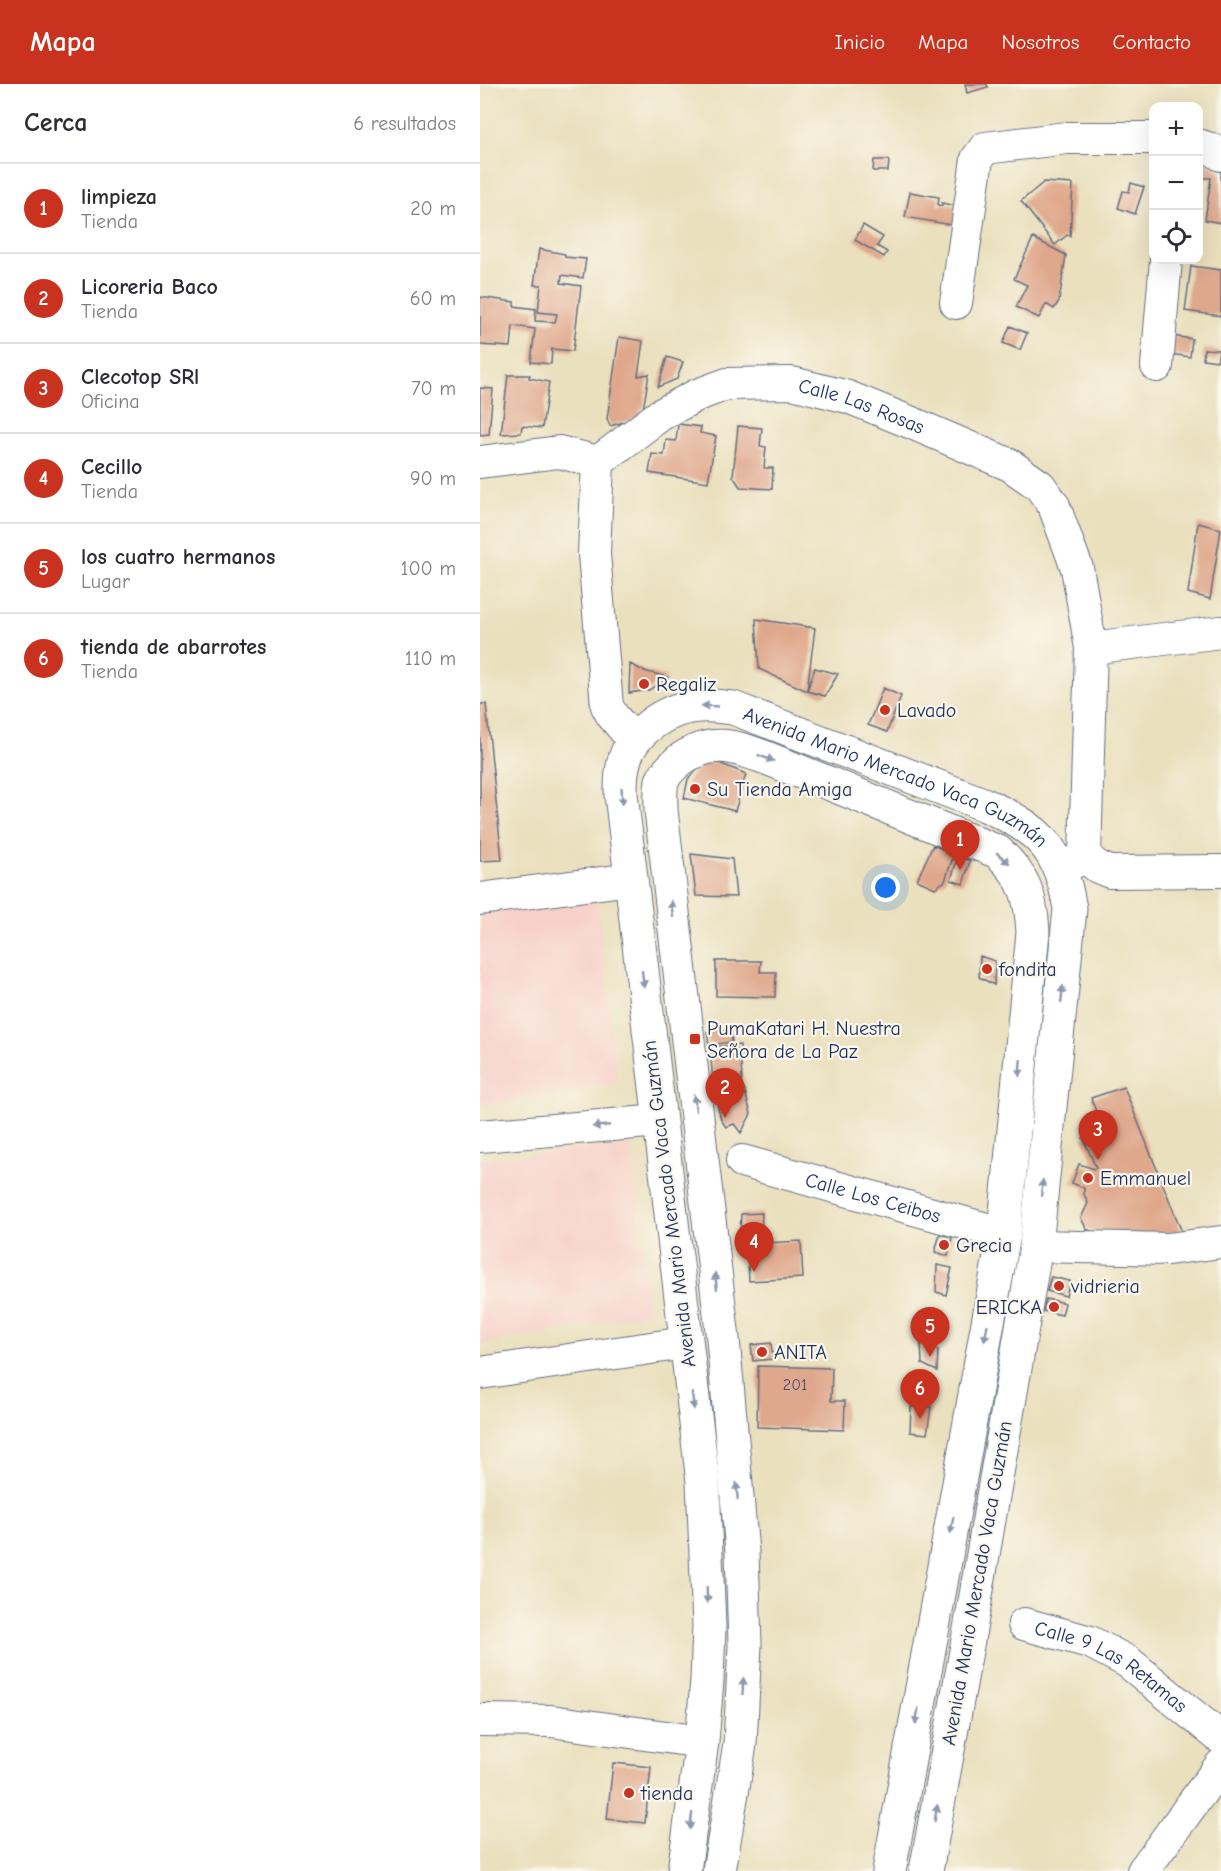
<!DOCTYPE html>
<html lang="es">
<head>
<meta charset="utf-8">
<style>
	:root { --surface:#fff; --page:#f2f2f3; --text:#2b2b33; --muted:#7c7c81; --line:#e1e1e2; --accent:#c8321e }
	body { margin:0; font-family:"Comic Neue",sans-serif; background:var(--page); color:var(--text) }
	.controls { position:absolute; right:18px; top:18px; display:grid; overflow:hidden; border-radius:12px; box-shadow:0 6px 24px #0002 }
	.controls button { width:54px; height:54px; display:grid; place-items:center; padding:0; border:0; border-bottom:2px solid var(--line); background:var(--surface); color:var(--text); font:30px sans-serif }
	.you { position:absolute; left:406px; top:804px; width:21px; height:21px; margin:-15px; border:4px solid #fff; border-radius:50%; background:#1a73e8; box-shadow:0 0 0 9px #1a73e833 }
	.badge { display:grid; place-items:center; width:39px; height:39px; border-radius:50%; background:var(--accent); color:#fff; font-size:20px; font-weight:700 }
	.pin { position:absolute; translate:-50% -50px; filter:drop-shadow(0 2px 3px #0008) }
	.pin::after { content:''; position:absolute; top:32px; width:21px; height:18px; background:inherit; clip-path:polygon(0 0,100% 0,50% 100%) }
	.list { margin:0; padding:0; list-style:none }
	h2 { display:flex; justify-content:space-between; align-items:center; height:78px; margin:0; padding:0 24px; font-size:26px }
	h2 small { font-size:20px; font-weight:400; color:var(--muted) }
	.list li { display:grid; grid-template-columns:39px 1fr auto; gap:18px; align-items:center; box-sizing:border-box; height:90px; padding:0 24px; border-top:2px solid var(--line) }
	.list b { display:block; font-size:22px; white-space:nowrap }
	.list p { margin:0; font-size:20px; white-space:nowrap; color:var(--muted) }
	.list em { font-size:20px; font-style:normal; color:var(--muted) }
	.icon { flex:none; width:33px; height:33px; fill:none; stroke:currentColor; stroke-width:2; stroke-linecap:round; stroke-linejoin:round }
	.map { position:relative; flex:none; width:741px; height:1787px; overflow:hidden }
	header { display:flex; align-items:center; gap:36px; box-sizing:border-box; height:84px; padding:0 30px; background:var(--accent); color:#fff }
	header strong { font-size:28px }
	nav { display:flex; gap:33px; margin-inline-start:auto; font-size:21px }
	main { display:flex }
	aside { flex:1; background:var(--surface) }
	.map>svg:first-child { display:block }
	.built { fill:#f7d1c9 }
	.building { fill:#dfa78b }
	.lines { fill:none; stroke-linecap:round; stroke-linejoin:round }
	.minor-casing { stroke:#636d80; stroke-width:34 }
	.major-casing { stroke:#636d80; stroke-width:35 }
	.minor { stroke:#fff; stroke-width:32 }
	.major { stroke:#fff; stroke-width:33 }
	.oneway { fill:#8d97ae }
	.poi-dot { fill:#c8321e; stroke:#fbf7ec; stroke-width:2 }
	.labels { text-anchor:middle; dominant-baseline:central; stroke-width:4.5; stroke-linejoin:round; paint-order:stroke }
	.number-label { font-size:16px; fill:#4c4d69 }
	.street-label { font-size:20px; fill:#1b2f5e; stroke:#fbf7ec }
	.poi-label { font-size:20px; fill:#1b2f5e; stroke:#fbf7ec; text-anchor:start }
</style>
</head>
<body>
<header>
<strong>Mapa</strong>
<nav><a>Inicio</a><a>Mapa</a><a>Nosotros</a><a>Contacto</a></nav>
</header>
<main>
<aside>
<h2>Cerca<small>6 resultados</small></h2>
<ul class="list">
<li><span class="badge">1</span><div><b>limpieza</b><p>Tienda</p></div><em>20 m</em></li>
<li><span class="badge">2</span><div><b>Licoreria Baco</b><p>Tienda</p></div><em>60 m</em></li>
<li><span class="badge">3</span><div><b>Clecotop SRl</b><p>Oficina</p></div><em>70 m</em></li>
<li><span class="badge">4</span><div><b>Cecillo</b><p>Tienda</p></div><em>90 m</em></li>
<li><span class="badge">5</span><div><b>los cuatro hermanos</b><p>Lugar</p></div><em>100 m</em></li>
<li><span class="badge">6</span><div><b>tienda de abarrotes</b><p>Tienda</p></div><em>110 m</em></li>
</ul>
</aside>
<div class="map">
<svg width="741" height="1787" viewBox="0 0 741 1787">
	<rect width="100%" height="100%" fill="#fbf7ec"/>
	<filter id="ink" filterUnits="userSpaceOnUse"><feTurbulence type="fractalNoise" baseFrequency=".0167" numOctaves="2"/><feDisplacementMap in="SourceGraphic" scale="12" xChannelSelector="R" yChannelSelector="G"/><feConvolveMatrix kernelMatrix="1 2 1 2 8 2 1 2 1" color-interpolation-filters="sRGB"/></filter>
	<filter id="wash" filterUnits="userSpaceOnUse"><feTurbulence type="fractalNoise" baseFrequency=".008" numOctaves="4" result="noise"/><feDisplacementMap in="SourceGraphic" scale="24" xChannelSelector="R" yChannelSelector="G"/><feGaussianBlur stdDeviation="1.35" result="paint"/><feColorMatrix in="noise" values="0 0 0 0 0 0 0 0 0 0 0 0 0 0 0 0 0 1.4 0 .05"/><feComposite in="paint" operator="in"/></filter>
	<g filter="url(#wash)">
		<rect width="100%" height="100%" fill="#eae0be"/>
		<path class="built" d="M117,811l20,187 -137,23v-196z
			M151,1059l17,170 -168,32v-185z"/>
		<g id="blocks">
			<path class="building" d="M485,0h22l1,3 -21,6z
				M394,76h15l-1,11h-15z
				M723,77l18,11v51l-16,-3 6,-42h-13v-15z
				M564,98l29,2 -3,52 -3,-1 -12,10 -34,-44z
				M651,99l13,4 -9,27 -17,-6 5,-17 6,1z
				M430,108l29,5 -1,8 4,1v-3l19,4 -4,19 -52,-9z
				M383,141l20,12 -6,9 10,6 -3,5 -29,-17z
				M553,154l33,17 -7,46 -5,8 -8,-5 -7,14 -23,-11 11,-22 -13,-6z
				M59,165l26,5v3l21,2 -3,19 -21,-3 -1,8 20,3 -8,65 -21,-2 -1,15 -20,-2 4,-33 -22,-3 -2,21 -31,-2v-48l34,5v4l22,3 -1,12 20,1 2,-8 -19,-2 3,-27h-7z
				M711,182l30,4v46l-36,-5z
				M530,242l17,7 -7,17 -17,-7z
				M692,252l20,3 -2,18 -20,-3z
				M139,253l24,4 -5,35 11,-2 -6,36h-3l1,7 -31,9 -3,-7z
				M724,265l15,1 -2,11 -14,-2z
				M187,273l16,5 -6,17 -19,8z
				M28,291h22l-1,3 20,4 -7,46 -20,-2 -1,7 -20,1z
				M0,304l13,1 -4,45 -9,1z
				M198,340l23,3 -1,6 16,3 -8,46 -59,-9 3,-19 12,1 2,-15 10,1z
				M258,342l24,2 -2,18 6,1 -2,21h9l-1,21 -32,-2 -7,-11z
				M718,439l23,6 -11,70 -22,-6z
				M276,535l59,9 -8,63 -48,-22z
				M150,580l14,7 24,6 -19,13 -20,3z
				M335,584l23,6 -13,22 -18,-5z
				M403,604l18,8 -14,36 -19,-7z
				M0,620h6l16,156 -22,1z
				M234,677l32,13 -11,37 -51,-13 4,-19 15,-15z
				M453,761l21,9 -9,27 -10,7 -18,-8z
				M211,770l41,5 4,38 -40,-1z
				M478,772l12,5 -7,23 -12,-4z
				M500,872l15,5 -1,24 -15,-8z
				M236,877h45l-1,11h16l-1,25 -59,-1z
				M251,946l1,12 -23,3 -2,-13z
				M260,961l2,35 -29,2 -3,-35z
				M644,1003l58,145 -70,6 -4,-6 -13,2 -9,-6 -5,-10 7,-15 -4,-9v-6l-12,-5 7,-19 15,5 2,-1 -13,-30 21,-5 -13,-35z
				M264,1004l7,26 -10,19 -7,-9 -8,3 -5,-7 -7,-29z
				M282,1129l-1,20 -21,1 1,-20z
				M460,1150l12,3 -4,19 -13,-4z
				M321,1157l2,37 -54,3 -2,-37z
				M457,1181l15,3 -6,27 -10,-3z
				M571,1193l19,4 -4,15 -19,-5z
				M566,1215l19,4 -3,12 -19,-4z
				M441,1258l17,8 -1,21 -15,-7z
				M291,1259l2,16 -20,2 -2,-16z
				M278,1282l74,2 -1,33h14l-1,29 -87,-3z
				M431,1323h20l-4,27 -17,-2z
				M133,1679l38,4 -6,56 -38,-4z"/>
		</g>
	</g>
	<g filter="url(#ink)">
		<use href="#blocks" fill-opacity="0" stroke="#636d80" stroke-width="1.5"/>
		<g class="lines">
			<g class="minor-casing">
				<g id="minor">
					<path d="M718,61l16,5 7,5"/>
					<path d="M476,219l21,-144 8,-11 82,-10h87"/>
					<path d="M677,282l9,-106"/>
					<path d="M0,378l79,-10 39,10"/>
					<path d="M611,564l130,-16"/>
					<path id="s1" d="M154,657l-22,-26 -5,-9 -13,-152 4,-92 62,-47 37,-20 30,-11 65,-1 56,14 64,26 98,42 30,21 14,20 23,62 14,80 -6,209"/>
					<path d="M586,782l19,-9 13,10 12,5 111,-1"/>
					<path d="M0,815l151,-20"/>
					<path d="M0,1052l180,-15"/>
					<path id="s2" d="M262,1077l262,73"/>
					<path d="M556,1162l132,3 53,-7"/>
					<path d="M0,1289l205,-30"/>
					<path id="s3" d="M544,1540l66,18 38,20 93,76"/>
					<path d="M0,1636l71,1 151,21"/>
					<path d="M663,1787l78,-106"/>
				</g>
			</g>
			<g class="major-casing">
				<g id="major">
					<path id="s4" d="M204,1787l18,-129 5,-62 2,-54 -6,-144 -82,-688c0,-9 0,-19 2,-28 6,-33 44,-59 77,-60 10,-1 22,1 33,2l250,96c56,25 77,43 87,105l-34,337 -62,361 -48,264"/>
					<path d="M239,1787l21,-127 5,-99 -3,-93 -19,-213 -62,-529c0,-9 -1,-20 1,-29 3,-8 12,-16 18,-21 32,-23 56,-13 89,-1l229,93c27,25 33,44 35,80l-29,302 -115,637"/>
				</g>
			</g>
			<use href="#minor" class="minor"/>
			<use href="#major" class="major"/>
		</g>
		<defs><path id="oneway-solid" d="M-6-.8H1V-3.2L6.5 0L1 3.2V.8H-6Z" transform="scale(1.5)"/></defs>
		<g class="oneway">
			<use href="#oneway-solid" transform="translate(230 622) rotate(-177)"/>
			<use href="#oneway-solid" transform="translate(286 674) rotate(21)"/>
			<use href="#oneway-solid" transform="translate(142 712) rotate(87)"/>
			<use href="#oneway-solid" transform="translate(523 774) rotate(40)"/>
			<use href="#oneway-solid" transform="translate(192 825) rotate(-97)"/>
			<use href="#oneway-solid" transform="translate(163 895) rotate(83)"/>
			<use href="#oneway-solid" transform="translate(582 910) rotate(-84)"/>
			<use href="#oneway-solid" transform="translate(540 984) rotate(95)"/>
			<use href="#oneway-solid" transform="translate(215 1019) rotate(-97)"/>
			<use href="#oneway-solid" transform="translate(121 1042) rotate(175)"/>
			<use href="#oneway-solid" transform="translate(562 1104) rotate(-84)"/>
			<use href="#oneway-solid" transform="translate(236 1197) rotate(-96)"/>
			<use href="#oneway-solid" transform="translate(506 1249) rotate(100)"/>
			<use href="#oneway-solid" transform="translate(213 1317) rotate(83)"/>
			<use href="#oneway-solid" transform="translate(257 1407) rotate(-95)"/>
			<use href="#oneway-solid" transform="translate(472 1441) rotate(100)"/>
			<use href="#oneway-solid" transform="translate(227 1511) rotate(88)"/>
			<use href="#oneway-solid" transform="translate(263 1602) rotate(-87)"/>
			<use href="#oneway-solid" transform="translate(437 1632) rotate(100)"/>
			<use href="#oneway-solid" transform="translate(456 1729) rotate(-80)"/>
			<use href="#oneway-solid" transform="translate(211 1737) rotate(98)"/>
		</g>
	</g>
	<g class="poi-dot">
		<circle cx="164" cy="600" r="6"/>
		<circle cx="405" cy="626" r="6"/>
		<circle cx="215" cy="705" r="6"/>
		<circle cx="507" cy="885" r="6"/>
		<rect x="209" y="949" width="12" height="12" rx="3"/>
		<circle cx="608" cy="1094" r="6"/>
		<circle cx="464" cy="1161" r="6"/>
		<circle cx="579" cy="1202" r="6"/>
		<circle cx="574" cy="1223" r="6"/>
		<circle cx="282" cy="1268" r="6"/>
		<circle cx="149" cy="1709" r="6"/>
	</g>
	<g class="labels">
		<g class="number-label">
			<text x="315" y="1301">201</text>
		</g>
		<g class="street-label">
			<text stroke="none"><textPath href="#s1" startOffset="579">Calle Las Rosas</textPath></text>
			<text stroke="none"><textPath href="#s4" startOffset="1426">Avenida Mario Mercado Vaca Guzmán</textPath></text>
			<text stroke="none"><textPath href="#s2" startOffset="136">Calle Los Ceibos</textPath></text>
			<text transform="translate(189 1120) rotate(-97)">Avenida Mario Mercado Vaca Guzmán</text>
			<text transform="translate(497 1499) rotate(-80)">Avenida Mario Mercado Vaca Guzmán</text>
			<text stroke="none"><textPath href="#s3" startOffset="98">Calle 9 Las Retamas</textPath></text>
		</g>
		<g class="poi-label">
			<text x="176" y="600">Regaliz</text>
			<text x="417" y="626">Lavado</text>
			<text x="227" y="705">Su Tienda Amiga</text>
			<text x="519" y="885">fondita</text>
			<text x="227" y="944">PumaKatari H. Nuestra<tspan x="227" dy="23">Señora de La Paz</tspan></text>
			<text x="620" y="1094">Emmanuel</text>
			<text x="476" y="1161">Grecia</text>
			<text x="591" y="1202">vidrieria</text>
			<text x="562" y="1223" text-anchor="end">ERICKA</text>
			<text x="294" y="1268">ANITA</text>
			<text x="161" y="1709">tienda</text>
		</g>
	</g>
</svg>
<div class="controls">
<button>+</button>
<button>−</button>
<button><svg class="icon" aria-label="locate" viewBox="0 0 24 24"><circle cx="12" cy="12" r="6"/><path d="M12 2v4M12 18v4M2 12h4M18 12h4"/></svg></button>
</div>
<div class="you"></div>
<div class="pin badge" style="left:480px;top:786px">1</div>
<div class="pin badge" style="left:245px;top:1034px">2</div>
<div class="pin badge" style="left:618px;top:1076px">3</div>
<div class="pin badge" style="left:274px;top:1188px">4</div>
<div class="pin badge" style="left:450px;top:1273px">5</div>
<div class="pin badge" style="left:440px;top:1335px">6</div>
</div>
</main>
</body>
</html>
